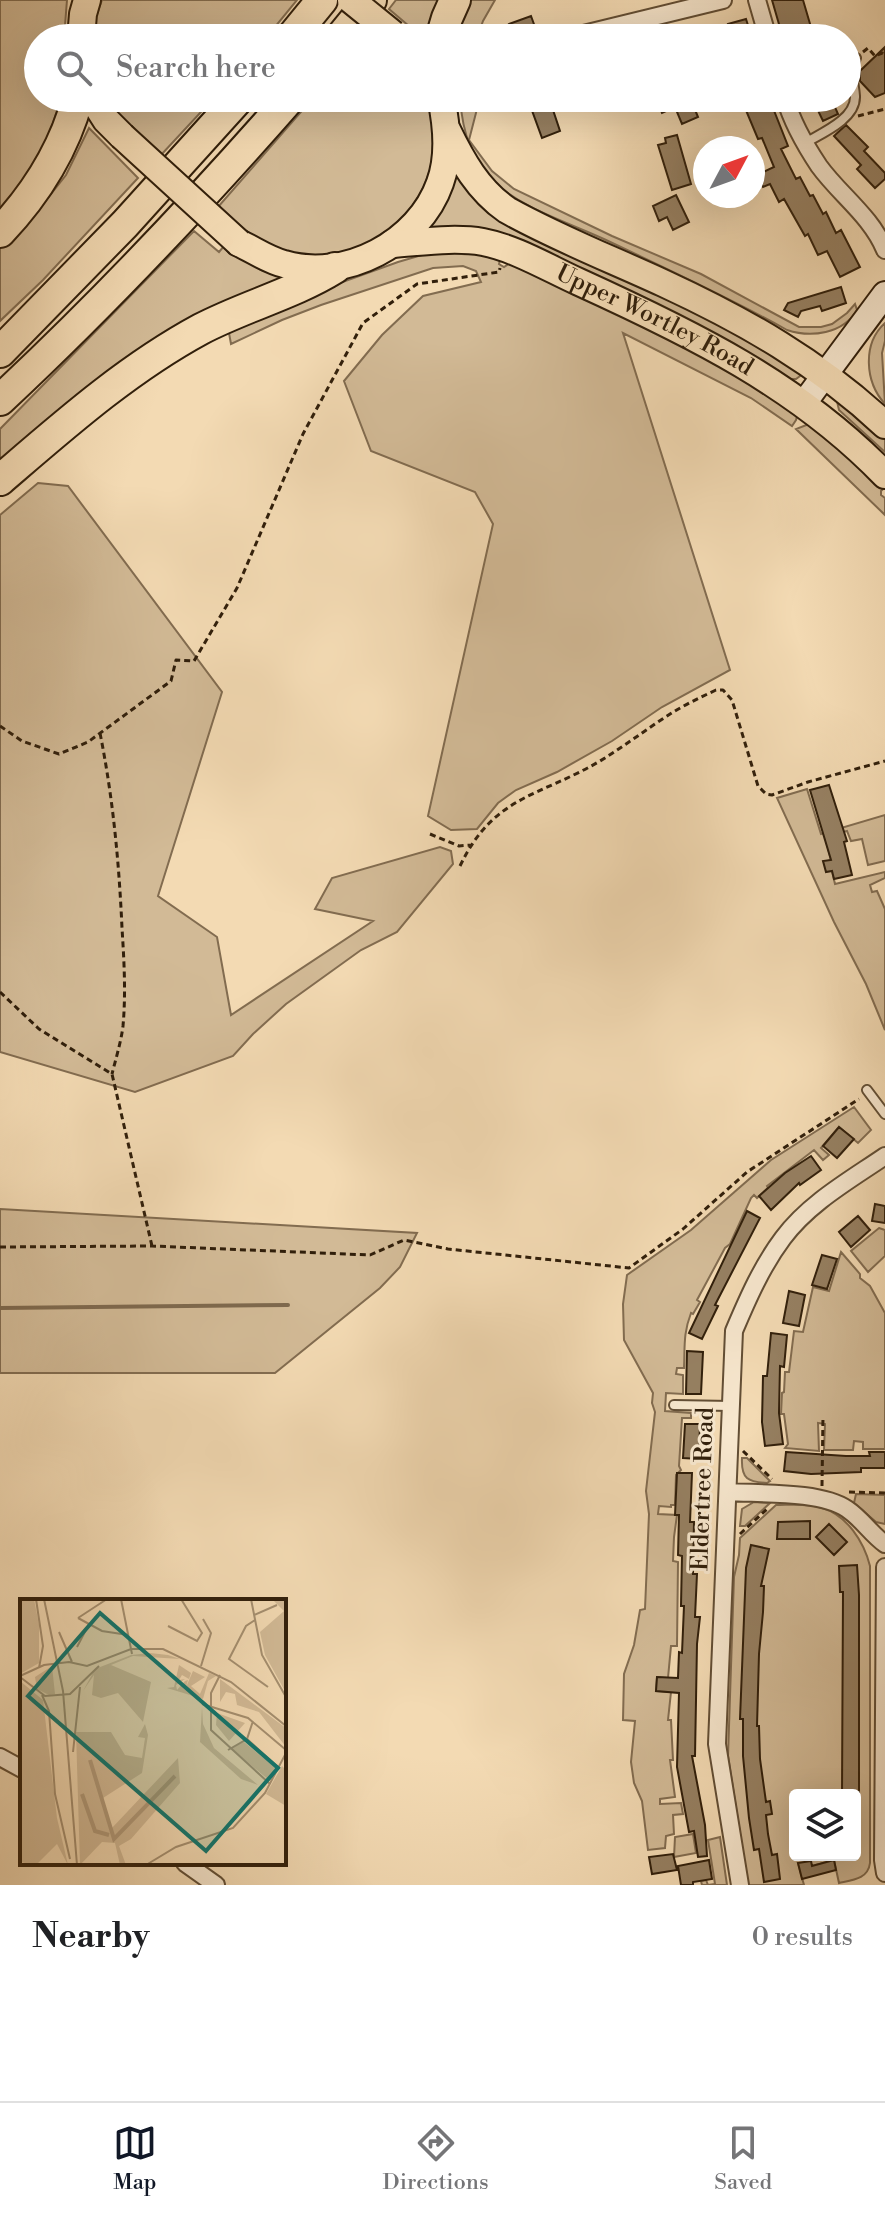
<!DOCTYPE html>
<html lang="en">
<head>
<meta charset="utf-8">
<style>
	:root { --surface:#fff; --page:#f2f2f2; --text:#202124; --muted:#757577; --line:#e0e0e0; --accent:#111827 }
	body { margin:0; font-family:"Libre Bodoni",serif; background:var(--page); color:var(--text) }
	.controls { position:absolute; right:24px; bottom:24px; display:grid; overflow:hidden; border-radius:8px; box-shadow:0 8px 32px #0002 }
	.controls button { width:72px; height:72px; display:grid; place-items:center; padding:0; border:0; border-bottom:2px solid var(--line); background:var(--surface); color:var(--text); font:40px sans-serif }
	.compass { position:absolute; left:693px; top:136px; width:72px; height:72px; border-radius:50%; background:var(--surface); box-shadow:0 8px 32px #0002; rotate:49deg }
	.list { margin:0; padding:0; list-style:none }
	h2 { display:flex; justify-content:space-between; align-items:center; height:104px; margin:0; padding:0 32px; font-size:34px }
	h2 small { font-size:26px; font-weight:400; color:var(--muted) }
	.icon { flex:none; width:44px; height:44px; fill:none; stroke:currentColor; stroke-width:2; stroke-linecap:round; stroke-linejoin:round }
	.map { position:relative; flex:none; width:885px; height:1885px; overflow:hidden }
	.search { position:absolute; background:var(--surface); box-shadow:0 8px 32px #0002; left:24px; right:24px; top:24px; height:88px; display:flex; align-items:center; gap:20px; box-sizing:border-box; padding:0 28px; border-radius:44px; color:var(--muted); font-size:30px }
	.sheet { height:216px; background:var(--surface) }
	nav { display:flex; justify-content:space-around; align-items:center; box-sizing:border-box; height:112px; border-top:2px solid var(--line); background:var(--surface); font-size:22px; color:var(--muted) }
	nav a { display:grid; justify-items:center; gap:4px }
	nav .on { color:var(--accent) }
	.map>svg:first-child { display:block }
	.green { fill:#d2ba96; stroke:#826c50; stroke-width:2; fill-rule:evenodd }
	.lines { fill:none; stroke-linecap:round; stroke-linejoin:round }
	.stream { stroke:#7e694e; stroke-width:4 }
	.building { fill:#968062; stroke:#311f0b; stroke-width:2 }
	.lane-casing { stroke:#624e35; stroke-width:12 }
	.street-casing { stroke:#624e35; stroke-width:20 }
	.secondary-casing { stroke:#311f0b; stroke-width:28 }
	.primary-casing { stroke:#311f0b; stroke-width:30 }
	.highway-casing { stroke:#311f0b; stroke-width:34 }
	.path { stroke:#311f0b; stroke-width:3; stroke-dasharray:6 4; stroke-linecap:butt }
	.lane { stroke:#f7e7ce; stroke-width:8 }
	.street { stroke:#f7e7ce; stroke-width:16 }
	.secondary { stroke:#f7e7ce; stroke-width:24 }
	.primary { stroke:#f3dab3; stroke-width:26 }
	.highway { stroke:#f3dab3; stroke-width:30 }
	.primary-bridge-casing { stroke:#311f0b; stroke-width:30; stroke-linecap:butt }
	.primary-bridge { stroke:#f3dab3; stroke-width:26 }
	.labels { text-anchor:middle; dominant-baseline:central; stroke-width:6; stroke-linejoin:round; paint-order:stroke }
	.street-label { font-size:24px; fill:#311f0b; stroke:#f7e7ce }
	.inset-river { fill:none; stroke:#b19a7a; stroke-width:4 }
	.inset-road { fill:none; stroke:#a58f70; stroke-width:2 }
	.view { fill:#0f766e; fill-opacity:0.15; stroke:#0f766e; stroke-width:4 }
	.inset-edge { fill:none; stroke:#311f0b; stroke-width:4 }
</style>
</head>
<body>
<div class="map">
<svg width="885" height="1885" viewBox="0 0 885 1885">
	<rect width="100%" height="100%" fill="#f3dab3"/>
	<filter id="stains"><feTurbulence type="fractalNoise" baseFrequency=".0025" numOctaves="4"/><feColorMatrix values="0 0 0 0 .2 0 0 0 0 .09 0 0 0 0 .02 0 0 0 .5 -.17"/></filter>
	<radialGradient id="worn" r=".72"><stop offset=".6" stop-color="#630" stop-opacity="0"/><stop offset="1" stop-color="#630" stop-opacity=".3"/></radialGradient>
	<path class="green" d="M0,0h67l-3,38h-26v60h23l-18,56 -43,65z
		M102,0h195l-31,38h-172l1,-18z
		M396,0h51l-11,38h-13l-34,-29z
		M464,0h31l-12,21 -6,17h-25z
		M109,98h105l-53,57 -41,-38z
		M313,98h114c20,60 -4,116 -59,145 -22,11 -47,17 -72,11 -31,-6 -55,-26 -78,-47z
		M460,98h15l2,11 -8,31 23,31 22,18 98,47 89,38 98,53h22l11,-3 15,-11 8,-9 2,6c-14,24 -46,28 -70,20 -59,-33 -120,-61 -181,-90 -36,-17 -84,-31 -113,-59 -22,-21 -31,-53 -33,-83z
		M89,128l49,50 -95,102 -43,41v-74l43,-43 23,-29z
		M457,170l266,151 81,52 -8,6h-7l-200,-102 -167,-41 19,-26z
		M194,231l25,21 5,-6 37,24 28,8 -289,189v-38z
		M439,250l59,5 2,5 -1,4 5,3 6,-4 188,86 100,64 -2,7 -4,6 -41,-28 -128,-65 107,337 -68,37 -50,34 -55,31 -41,18 -18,13 -21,26 -26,1 -23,-14 65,-292 -18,-32 -104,-41 -27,-70 38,-46 41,-39 58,-14 -5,-11 -13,-5 -30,2 -112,37 -39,15 -51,24 -2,-11 11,-14 158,-57z
		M885,323v18l-3,12 3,51c-20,-22 -23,-60 0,-81z
		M836,397l49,39v16l-46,-42z
		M809,424l76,63 -4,4v4l4,3v17l-89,-86z
		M38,483l30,3 154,206 -64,204 59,41 14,78 142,-94 -58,-12 17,-31 108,-31 11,4 2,13 -56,68 -36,18 -75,54 -33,30 -20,22 -98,36 -135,-40v-537z
		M807,789l14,45 64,-19v46l-17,4 -6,-26 -11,2 -4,-10 -22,6 6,23 -7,2 8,9 3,13 50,-12v6l-15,7 2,7 5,-1 8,18v121l-19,-46 -32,-62 -57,-124z
		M854,1107l17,23 -13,13 -19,-16 -18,21 8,7 -6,5 -9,-10 -47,36 1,2 -11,10 -3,-3 -3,3 -21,46 -5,4 -28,52 3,2 -7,12 -2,-1c-8,21 -6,34 -7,55h-7l-1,6 7,1v19l-17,-1 -1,18 26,2v5h-9l-3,48 2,4 -5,5 -1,30h-4v2l-12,-1 -1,8 19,1 -3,22 -1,24 5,1 -1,84h-6l-3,32 -11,-1 -1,14 15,1 -3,28h3l2,40h-3l5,37 -15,2v5l21,-1 2,11 -10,1 1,19 -8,2 -1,12 -17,2 -6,-49 -8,-18 -3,-21 4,-41 -12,-1 1,-46 10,-29 6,-35 5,-1 4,-95 -3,-23 9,-79 -3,-9 1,-10 -29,-53 -1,-36 4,-29 64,-45 80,-70z
		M0,1209l417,24 -17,34 -20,21 -105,85h-275z
		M879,1228l6,2v26l-17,16 -17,-21z
		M841,1252l19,22v4l10,8 15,27v136h-22v-7l-9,-1 -1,9h-29l1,-26 -7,-1 1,28 -34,-3 3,-4 -4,-30h-3l1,-21 2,-1 1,-20h4l5,-41 9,1 10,-45 16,4z
		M742,1458h5l23,23 -3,2c-19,-1 -26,-4 -25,-25z
		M856,1494l29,1v29l-9,-2 -22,-19z
		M754,1502l16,1 -25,23h-5l2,-17z
		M776,1505c14,0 32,-2 46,3 25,7 42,34 48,58v297c-2,16 -17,17 -31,20l-5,-23 -22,6 -14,-3 6,22h-56l-20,-129 6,-179 5,-22 1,-17zM795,1795h60v60h-60z
		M693,1834l3,19 -22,4 1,-20z
		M720,1837l7,48h-25l-1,-4 5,-1 2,5 7,-1 -7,-44z"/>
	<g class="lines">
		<path class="stream" d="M0,1308l288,-3"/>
	</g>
	<path class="building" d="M772,0h31l10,34 -3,1v3h-27z
		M531,16l8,22h-25l-5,-14z
		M746,19l6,19h-20l-4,-14z
		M885,47v46l-10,4 -15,-16v-10z
		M534,98h15l11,33 -18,7 -12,-33 6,-2z
		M656,98h40l-5,2 7,17 -16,7 -7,-17 -13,6z
		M746,98h23l19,48 -7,3 15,30 4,-2 10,19 3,-1 10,19 3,-2 10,21 5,-3 19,37 -20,10 -13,-26 -9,4 -10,-21 -3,2 -21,-37 -5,3 -9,-18 -7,3 -6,-12 17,-8 -12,-29 -4,1 -13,-31 4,-1z
		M812,98h19l7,16 -15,7z
		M846,125l22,22 -4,4 21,22v6l-10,9 -18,-19 4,-4 -27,-29z
		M677,135l14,49 -19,6 -14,-45 8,-2 -1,-5z
		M676,195l13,27 -16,8 -6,-13 -8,4 -6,-15z
		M841,287l5,16 -24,8 -2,-5 -19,5 -3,6 -14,-7 4,-7z
		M829,785l18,56 -3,1 8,33 -18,4 -2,-8 -6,1 -3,-11 8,-1 -21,-70z
		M839,1127l15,12 -17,19 -14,-12z
		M811,1156l10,14 -21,15 -1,-2 -28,27 -12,-14 26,-23z
		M875,1204l10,2v17l-13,-2z
		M747,1211l13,7 -45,87 3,1 -16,33 -13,-6z
		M858,1216l12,14 -19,17 -12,-15z
		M822,1255l15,4 -10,30 -15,-4z
		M789,1291l16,4 -6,31 -16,-3z
		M771,1333l16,2 -3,32 -4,-1 -1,47 4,31 -18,2 -3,-24 1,-46h4z
		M687,1351l16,1 -2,42h-15z
		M685,1424h15l-1,35 -16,-1z
		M786,1452l60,4h24l-1,-4h16v16h-24v4l-50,2 -27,-3z
		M677,1473h15l-2,49h4l-1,52h4l-2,43h5l-3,27 -2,112h-3l13,69 2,31 -9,1 -4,-26 -5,1 -12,-65 2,-74 -23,-2 1,-14 21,1 1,-26 3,1 2,-47h-3l1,-50 -4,-1 1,-40h-4z
		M810,1521v18h-33l1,-17z
		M829,1524l18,18 -13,13 -18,-18z
		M751,1545l18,4 -8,37h3l-1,26 -4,42 -2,72h2l1,33 6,43 4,-1 2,13 -6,1 2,19 4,21 5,-1 3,25 -16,3 -5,-33 -5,1 -5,-32 -6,-62v-37h-3l6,-151z
		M857,1565l2,30v200h-17l1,-203h-3l-1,-26z
		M673,1854l4,16 -25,4 -3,-17z
		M709,1860l3,19 -19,3v3h-12l-3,-19z
		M834,1860l2,10 -34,9 -4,-16 13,-2 1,5z"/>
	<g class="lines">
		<g class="lane-casing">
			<path id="lane" d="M805,143c17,-10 51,-24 50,-47 -1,-15 -6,-23 1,-38
				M867,1090l18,24
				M674,1405l57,1"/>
		</g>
		<g class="street-casing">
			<path id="street" d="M757,0l11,38
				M567,38l156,-38
				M785,98c7,24 20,47 34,68 21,29 52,50 66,84
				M728,1492c33,2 93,-1 119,17 15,10 24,25 38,35
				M885,1567l-2,293 2,13
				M0,1757l22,12
				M185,1863l31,22
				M740,1885l-23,-141 17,-413c14,-33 28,-65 49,-93 26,-35 67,-58 102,-82"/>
		</g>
		<g class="secondary-casing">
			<path id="secondary" d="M804,403l81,-109"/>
		</g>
		<g class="primary-casing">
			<g id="primary">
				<path d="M81,38l2,-24 4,-14"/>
				<path d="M92,98l14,22 16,16"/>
				<path d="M447,130c15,31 31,60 60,80 50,28 104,49 156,73 82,38 156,80 222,142"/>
				<path d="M239,243c15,7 29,17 45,21 61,18 135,-21 156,-81 10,-27 7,-57 1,-85"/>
				<path id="s1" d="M392,244c30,-2 62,-7 91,-2 32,6 67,27 96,40 112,51 219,103 306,193"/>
			</g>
		</g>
		<g class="highway-casing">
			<path id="highway" d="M291,38l31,-38
				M340,38l31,-38
				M441,38l6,-20 8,-18
				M0,232c36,-38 64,-83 78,-134
				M0,352l125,-128 114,-126
				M0,400c102,-95 198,-197 290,-302
				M0,480c64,-55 127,-111 201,-151 44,-23 92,-35 134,-61"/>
		</g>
		<path class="path" d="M863,52l5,-4 7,8 7,-3 3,2
			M858,116l27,-7
			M0,726l22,15 37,13 29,-12 83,-61 5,-21 18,1 43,-73 66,-154 60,-111 54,-39 82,-12 1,-4
			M100,733c13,65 19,129 22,195 2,32 4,65 1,98 -2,16 -7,32 -11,48
			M430,834l29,12 12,-1
			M460,866c34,-71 79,-69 140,-105 23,-14 44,-30 67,-45 15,-10 32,-18 49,-26h7l9,10 26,86 8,8 6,1 36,-13 77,-21
			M0,992l39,37 73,45 40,172
			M0,1247l152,-1 218,9 34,-15 44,9 181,19 54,-39 64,-57 112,-73
			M743,1451l29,28
			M822,1486l1,-70
			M849,1492l36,1
			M740,1534l27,-25"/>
		<use href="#lane" class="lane"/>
		<use href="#street" class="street"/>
		<use href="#secondary" class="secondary"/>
		<use href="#primary" class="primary"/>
		<use href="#highway" class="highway"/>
		<g class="primary-bridge-casing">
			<path id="primary-bridge" d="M351,0l42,34
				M122,136l117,107"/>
		</g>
		<use href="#primary-bridge" class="primary-bridge"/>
	</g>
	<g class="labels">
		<g class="street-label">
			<text stroke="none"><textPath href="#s1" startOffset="280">Upper Wortley Road</textPath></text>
			<text transform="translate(703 1489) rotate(-88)">Eldertree Road</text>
		</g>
	</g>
	<g transform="translate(20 1599)">
		<rect width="266" height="266" fill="#f3dab3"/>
		<path d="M0,0h14l5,26v38l-19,11zM252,0h14v94l-21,-38 -5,-23 24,-21zM130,54l18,2 12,4 -47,-3 -22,9 40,17 -8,40 -25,-29 -17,5 -9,-3 2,-20 -11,16 12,-22 36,-14zM159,66l12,8 -2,6 -7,-4 -3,5 6,-1 -9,6 1,5 8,-9 3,-1 -2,7 7,-16 12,6 -14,9 9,8 9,-21 7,3 -8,5 -5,18 -36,-11 7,-1zM32,67l3,28 -6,1 -12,-6 -2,-12zM200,80l66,49v19l-27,-35 -22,-7 -2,-11 -9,-2 -6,10zM0,82l23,19 14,118 11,47 -11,-21 -21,21 -16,-3zM182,108l1,17 11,24 44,37 -17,-6 -41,-37zM197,114l28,10 -16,18 -13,-16zM125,125l3,11 -6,38 -39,25 8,31 67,-71 2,25 -49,56 -12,7 7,19h-6l-5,-22 -13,-1 -22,23 -4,-133h35l14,23 17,3 3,-20 -7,-1zM224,143l32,26 -6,13 -39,-33zM262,167l4,4v36l-20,-12z" fill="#d2ba96"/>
		<path class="inset-river" d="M70,161l24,79 61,-63M62,195l13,37 14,4"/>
		<path class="inset-road" d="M16,0l7,47 -4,22M24,0l19,92 14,174M101,0l11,55M231,0l11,56 24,42M234,16l23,-10M58,19l24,13 26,4M58,19l29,-19M235,21l-9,6 -17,33 39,28M148,27l29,15 5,-8 -21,-34M39,33l13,30M57,48l12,-23M181,67l10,-33 -8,-14M200,76l-9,18v37l59,54M0,77l24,-11 25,-3 18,4 44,-17h32l68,33 55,44M0,78l25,19 25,-2 29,-28M22,96l7,16 6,83 15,65M182,105l46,14 38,32M227,140l32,29M208,151l19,-11 6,-18M53,153l7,-65M126,266l30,-18 57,-19 32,-35 21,-40"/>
		<path class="view" d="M80,14l178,155 -72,83 -178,-155z"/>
		<rect width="266" height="266" class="inset-edge"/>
	</g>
	<rect width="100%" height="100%" filter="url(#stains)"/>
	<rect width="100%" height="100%" fill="url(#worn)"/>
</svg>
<div class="controls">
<button><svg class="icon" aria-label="layers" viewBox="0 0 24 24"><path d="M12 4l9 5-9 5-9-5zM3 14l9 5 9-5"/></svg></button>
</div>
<svg class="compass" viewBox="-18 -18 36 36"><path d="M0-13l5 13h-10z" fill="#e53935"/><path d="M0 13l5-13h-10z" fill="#757577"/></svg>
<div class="search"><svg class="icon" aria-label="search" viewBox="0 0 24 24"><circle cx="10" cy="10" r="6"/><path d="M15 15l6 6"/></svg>Search here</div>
</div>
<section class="sheet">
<h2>Nearby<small>0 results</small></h2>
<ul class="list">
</ul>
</section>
<nav>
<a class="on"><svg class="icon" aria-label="map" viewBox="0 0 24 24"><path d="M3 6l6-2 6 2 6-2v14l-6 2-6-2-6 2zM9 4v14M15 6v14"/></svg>Map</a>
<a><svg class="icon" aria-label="directions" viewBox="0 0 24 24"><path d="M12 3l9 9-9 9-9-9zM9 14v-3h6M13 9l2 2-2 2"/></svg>Directions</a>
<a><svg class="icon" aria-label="saved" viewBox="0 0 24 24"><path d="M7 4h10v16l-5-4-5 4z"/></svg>Saved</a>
</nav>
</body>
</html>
